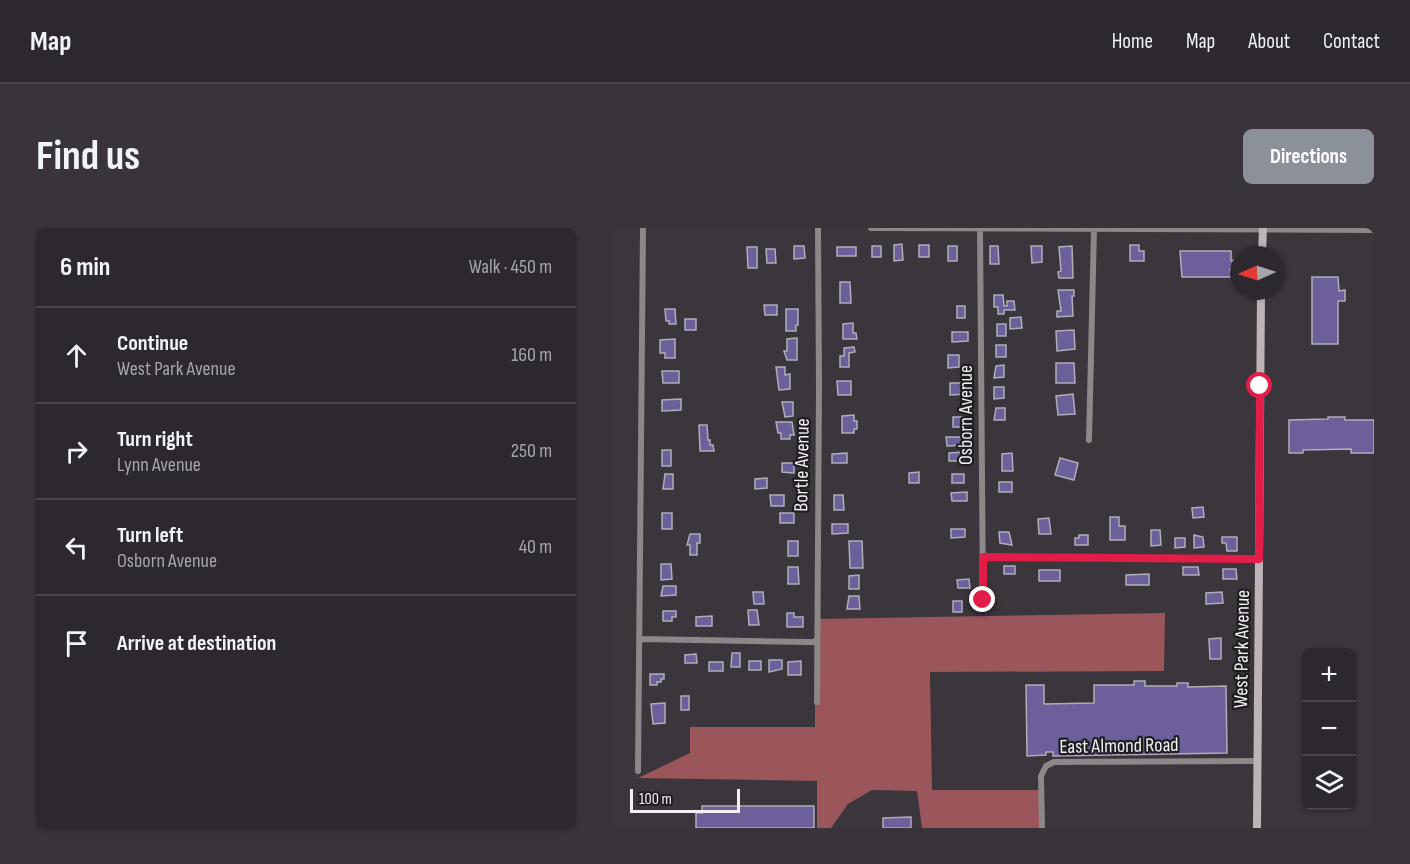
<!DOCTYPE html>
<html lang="en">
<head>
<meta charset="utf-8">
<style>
	:root { --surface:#2c282d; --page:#383439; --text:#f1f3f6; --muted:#a6a6aa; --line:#484449; --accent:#8c9099 }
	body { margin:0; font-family:"Sofia Sans Condensed",sans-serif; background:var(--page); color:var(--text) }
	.controls { position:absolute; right:18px; bottom:18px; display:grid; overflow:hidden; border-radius:9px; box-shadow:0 2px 4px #0004 }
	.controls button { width:54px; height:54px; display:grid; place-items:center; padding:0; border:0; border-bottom:2px solid var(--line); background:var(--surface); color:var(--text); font:30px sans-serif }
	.compass { position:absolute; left:618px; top:18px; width:54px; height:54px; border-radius:50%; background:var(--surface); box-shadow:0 2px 4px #0004; rotate:267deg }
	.scale { position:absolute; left:18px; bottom:15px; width:110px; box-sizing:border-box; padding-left:6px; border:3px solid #f4eff5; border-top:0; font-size:16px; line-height:21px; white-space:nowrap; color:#f4eff5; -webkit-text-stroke:4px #201d21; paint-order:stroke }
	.stop { position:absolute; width:18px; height:18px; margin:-14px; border:4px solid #e11d48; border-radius:50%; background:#fff }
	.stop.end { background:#e11d48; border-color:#fff; box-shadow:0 2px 6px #0008 }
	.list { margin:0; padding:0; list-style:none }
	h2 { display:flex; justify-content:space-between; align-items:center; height:78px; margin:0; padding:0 24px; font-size:26px }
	h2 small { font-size:20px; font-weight:400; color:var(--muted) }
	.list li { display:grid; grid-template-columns:39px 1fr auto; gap:18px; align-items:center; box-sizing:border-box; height:96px; padding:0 24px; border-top:2px solid var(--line) }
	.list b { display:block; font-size:22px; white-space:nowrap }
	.list p { margin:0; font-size:20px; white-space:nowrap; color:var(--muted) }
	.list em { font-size:20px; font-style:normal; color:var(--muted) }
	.icon { flex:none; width:33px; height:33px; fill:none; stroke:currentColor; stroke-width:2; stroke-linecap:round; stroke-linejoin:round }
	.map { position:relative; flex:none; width:762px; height:600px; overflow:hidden; border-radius:9px }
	header { display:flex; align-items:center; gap:36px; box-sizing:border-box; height:84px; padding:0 30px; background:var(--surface); border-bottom:2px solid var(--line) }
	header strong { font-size:28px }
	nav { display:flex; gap:33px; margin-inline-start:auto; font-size:21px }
	.intro { display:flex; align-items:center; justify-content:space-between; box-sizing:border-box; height:144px; padding:0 36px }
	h1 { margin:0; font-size:42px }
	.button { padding:15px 27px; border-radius:9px; background:var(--accent); color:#fff; font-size:21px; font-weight:700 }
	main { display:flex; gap:36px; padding:0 36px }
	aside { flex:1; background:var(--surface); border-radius:9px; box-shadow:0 2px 4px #0004 }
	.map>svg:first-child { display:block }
	.forest { fill:#9b565c }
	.building { fill:#6c5f9a; stroke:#afaeb9; stroke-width:1.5 }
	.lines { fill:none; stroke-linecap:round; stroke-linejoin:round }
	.minor { stroke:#8c8789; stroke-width:6 }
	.secondary { stroke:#bcb4b8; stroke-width:8 }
	.route { stroke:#e11d48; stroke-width:8 }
	.labels { text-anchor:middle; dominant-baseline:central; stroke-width:4.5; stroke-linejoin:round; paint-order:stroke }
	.street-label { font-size:20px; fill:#f4eff5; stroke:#201d21 }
</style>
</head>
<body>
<header>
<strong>Map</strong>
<nav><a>Home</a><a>Map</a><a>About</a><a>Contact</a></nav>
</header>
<div class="intro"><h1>Find us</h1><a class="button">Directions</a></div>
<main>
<aside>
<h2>6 min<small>Walk · 450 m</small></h2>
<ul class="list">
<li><svg class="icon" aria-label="ahead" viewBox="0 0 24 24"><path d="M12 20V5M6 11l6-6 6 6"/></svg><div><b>Continue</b><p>West Park Avenue</p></div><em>160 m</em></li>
<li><svg class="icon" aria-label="right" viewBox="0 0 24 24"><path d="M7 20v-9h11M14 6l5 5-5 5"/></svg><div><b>Turn right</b><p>Lynn Avenue</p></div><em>250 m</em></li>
<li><svg class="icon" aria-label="left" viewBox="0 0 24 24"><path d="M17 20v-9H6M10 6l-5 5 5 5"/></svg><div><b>Turn left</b><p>Osborn Avenue</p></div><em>40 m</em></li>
<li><svg class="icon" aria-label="arrive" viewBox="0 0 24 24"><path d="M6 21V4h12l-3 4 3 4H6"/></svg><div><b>Arrive at destination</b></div></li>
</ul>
</aside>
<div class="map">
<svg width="762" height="600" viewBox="0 0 762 600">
	<rect width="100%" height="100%" fill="#3b353c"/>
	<path class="forest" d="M553,385l-1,58 -234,1 2,118h111v38h-121l-5,-37 -45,-1 -24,14 -17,24h-14v-47l-179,-3 52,-25v-26h125v-108z"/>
	<path class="building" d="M290,16l1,16 -9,1v-16z
		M307,17h10v12h-10z
		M518,17h9v6h5v10h-14z
		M182,18h10l1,12 -11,1z
		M260,18h9v11h-9z
		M336,18h9v15h-9z
		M378,18h8l1,18h-9z
		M419,18h11v16l-10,1z
		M460,18l1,32h-14l-1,-6 3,-1 -2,-24z
		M135,19h10v21h-9z
		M225,19h19v9h-19z
		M154,21h9l1,14h-9z
		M568,23h51v10l3,-1v9h-4l1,8h-49z
		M700,49h26l1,14 6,-1v11h-7v43h-26z
		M228,54h10l1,21h-11z
		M446,62h16v6h-2l1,20 -16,1v-6h4z
		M382,67h9l1,11h3v-5h7l1,9h-11v4h-6v-7h-4z
		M152,77h13v10h-12z
		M345,78h8v12h-8z
		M53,81h10l1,15h-7v-3h-3z
		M174,81h12v16h-2v6h-10z
		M409,89l1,11 -12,1v-11z
		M73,91h11v11h-11z
		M241,95v10h3l1,6h-14v-15z
		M385,96h9v12h-9z
		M462,102l1,19 -18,2 -1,-20z
		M340,104h16v9l-16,1z
		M185,110v22h-10l-3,-9h3v-12z
		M63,111v19h-10v-5h-5v-13z
		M384,117h10v12h-10z
		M242,119l1,5 -6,1v14h-9v-11h4v-8z
		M336,127h11v12l-11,1z
		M444,135h18l1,20h-19z
		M392,137v12l-10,1 2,-12z
		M164,139h9v8l5,-1v15l-11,1z
		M50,143h17v12h-16z
		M225,153h14v14h-13z
		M338,155h16v11l-16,1z
		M382,159h10v11l-10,1z
		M461,166l2,20 -17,1 -2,-19z
		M69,171v11l-19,1v-11z
		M170,174h11v14l-8,1z
		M384,180h9v12h-11z
		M242,187v6h3v8h-3v4h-12v-17z
		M341,189h13l1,10h-14z
		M716,189h17v3h29v33h-23v-4l-48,1v3h-14v-33l39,-1z
		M164,194h16l2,13h-4v4h-9v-6h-3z
		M87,197h8l1,15h2v5h3l1,6h-14z
		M334,209h18v8l-17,1z
		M50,222h9v16h-9z
		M352,224v9h-15v-8z
		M235,225v10h-15v-9z
		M400,225l1,18h-11v-17z
		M448,230l18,5 -4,17 -19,-5z
		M170,235h12v10l-12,-1z
		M307,244v11h-10v-10z
		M53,246h8v15h-10z
		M340,246h12v9h-12z
		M155,250v10l-12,1v-10z
		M387,254h13v10h-13z
		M355,264v9h-15l-1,-8z
		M158,267h14v11h-13z
		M222,267h9l1,15h-10z
		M591,279l1,10 -11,1 -1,-10z
		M50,285h10v16h-10z
		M168,285h14v10h-14z
		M498,289h9v9h6v14h-15z
		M437,290l2,16h-12l-1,-15z
		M220,296h16v9l-16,1z
		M339,301h14v8l-14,1z
		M539,302h9l1,15 -10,1z
		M387,304h10l3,13 -12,-2z
		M78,306h10v9h-3v12h-7v-10h-3z
		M467,307h9v10h-13v-7h4z
		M582,307l9,2 1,10 -10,1z
		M610,309h15v14h-10l-1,-8h-4z
		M563,310h10v9l-10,1z
		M176,313h10v15h-10z
		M237,313h13l1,27h-13z
		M49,336h10l1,15 -11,1z
		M392,338h11v8h-11z
		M176,339h10l1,17h-11z
		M571,339h15l1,8h-16z
		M611,341h13l1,10h-14z
		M427,342h21v11h-21z
		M537,346v11h-23v-10z
		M247,347v14h-10v-13z
		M357,351l1,9h-12l-1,-8z
		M51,358h13v9l-15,1z
		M141,364h10l1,12h-10z
		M610,364l1,11 -17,1v-11z
		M237,368h10l1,13h-13z
		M341,373h9v11h-9z
		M136,382h9l2,15h-10z
		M51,383h13v6h-4v4h-9z
		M175,385h7v4h9v10h-16z
		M100,388v10h-16v-9z
		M609,410v21h-11l-1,-20z
		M120,425h8v14h-9z
		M84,426l1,9h-12v-8z
		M157,432h13v9l-13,3z
		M137,433h12v9h-12z
		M189,433v14h-13v-13z
		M97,434h14v9h-14z
		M38,446h14v5h-3v3h-4v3h-7z
		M522,453h11v5h32v-3h11v4l38,-1 1,67 -174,3v-4h-7v3l-19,1 -1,-71h18v19l50,-1v-18h40z
		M69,468h8v14h-8z
		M53,475v20l-12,1 -2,-20z
		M90,578h112v22h-118v-15h6z
		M299,589v11h-28v-10z"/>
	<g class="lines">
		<path class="minor" d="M259,0l503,2
			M368,1l3,371
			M477,212l5,-211
			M371,329l276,2
			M28,411l168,3h6l3,-3
			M205,474l2,-318 -1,-156
			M26,543l5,-543
			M430,600l-1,-52 5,-10 8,-4 203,-1"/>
		<path class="secondary" d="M650,27l1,-27
			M645,600l4,-537"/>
	</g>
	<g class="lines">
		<path class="route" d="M371,372v-43l276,2 1,-173"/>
	</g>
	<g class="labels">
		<g class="street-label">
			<text transform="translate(354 187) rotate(-90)">Osborn Avenue</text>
			<text transform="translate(190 237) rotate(-89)">Bortle Avenue</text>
			<text transform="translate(630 421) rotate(-89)">West Park Avenue</text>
			<text transform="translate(507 518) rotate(-1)">East Almond Road</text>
		</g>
	</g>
</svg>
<div class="controls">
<button>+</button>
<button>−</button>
<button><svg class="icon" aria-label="layers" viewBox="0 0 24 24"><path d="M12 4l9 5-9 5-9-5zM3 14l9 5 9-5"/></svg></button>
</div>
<svg class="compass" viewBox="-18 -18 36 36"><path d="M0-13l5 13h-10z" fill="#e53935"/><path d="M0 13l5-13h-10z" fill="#a6a6aa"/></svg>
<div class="scale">100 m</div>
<div class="stop" style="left:648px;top:158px"></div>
<div class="stop end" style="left:371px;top:372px"></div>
</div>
</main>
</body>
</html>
